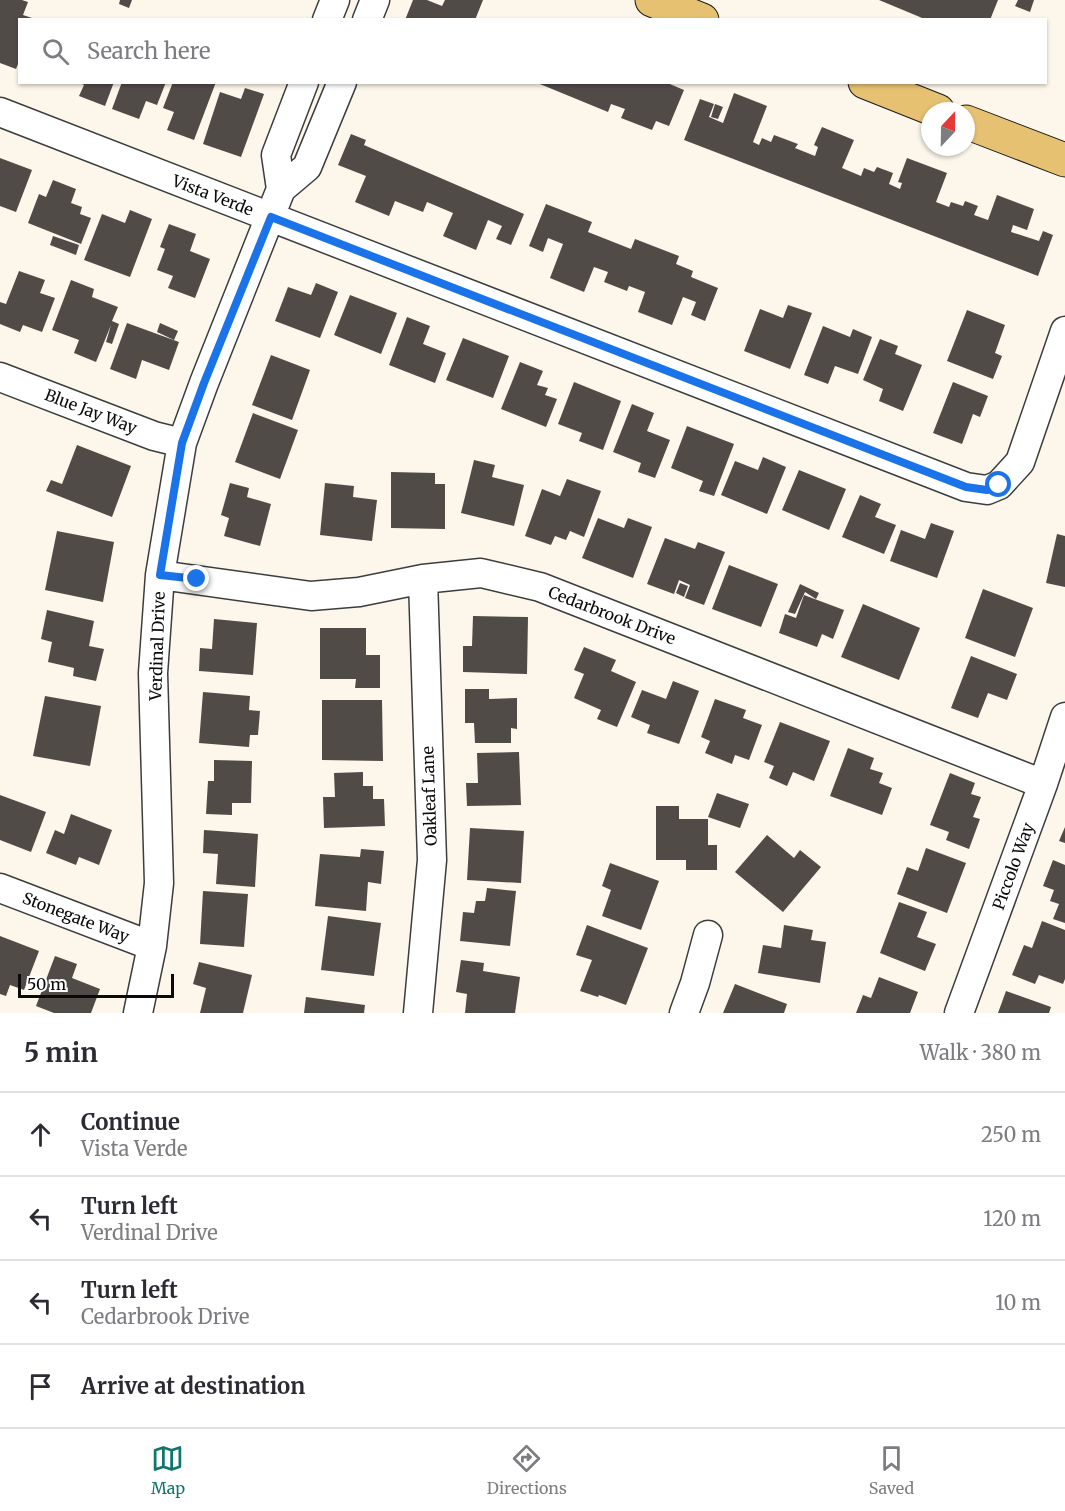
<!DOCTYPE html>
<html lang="en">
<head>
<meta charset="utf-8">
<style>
	:root { --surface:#fff; --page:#f2f2f3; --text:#2b2b33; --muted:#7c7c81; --line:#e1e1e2; --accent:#0f766e }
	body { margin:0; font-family:Merriweather,serif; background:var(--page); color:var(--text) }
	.compass { position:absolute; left:921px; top:102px; width:54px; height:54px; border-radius:50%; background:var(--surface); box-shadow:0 2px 4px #0004; rotate:22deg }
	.scale { position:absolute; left:18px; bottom:15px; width:156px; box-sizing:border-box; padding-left:6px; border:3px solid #0a0a0a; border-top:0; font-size:16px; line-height:21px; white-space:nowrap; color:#0a0a0a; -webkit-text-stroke:4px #fff; paint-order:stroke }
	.stop { position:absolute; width:18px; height:18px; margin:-14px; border:4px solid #1a73e8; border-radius:50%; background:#fff }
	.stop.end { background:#1a73e8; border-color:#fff; box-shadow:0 2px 6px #0008 }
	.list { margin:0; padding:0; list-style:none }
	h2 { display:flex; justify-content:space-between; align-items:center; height:78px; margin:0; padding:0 24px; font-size:26px }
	h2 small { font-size:20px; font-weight:400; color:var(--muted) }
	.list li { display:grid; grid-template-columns:39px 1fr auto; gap:18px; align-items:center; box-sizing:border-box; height:84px; padding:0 24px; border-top:2px solid var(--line) }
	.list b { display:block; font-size:22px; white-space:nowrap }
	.list p { margin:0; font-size:20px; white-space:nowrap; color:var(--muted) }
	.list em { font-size:20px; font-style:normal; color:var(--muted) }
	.icon { flex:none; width:33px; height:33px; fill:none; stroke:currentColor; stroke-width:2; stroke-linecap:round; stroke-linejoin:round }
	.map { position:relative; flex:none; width:1065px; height:1013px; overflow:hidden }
	.search { position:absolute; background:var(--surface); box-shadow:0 2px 4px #0004; left:18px; right:18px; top:18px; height:66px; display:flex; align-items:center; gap:15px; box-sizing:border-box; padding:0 21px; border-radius:0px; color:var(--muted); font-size:22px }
	.sheet { height:414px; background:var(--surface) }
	nav { display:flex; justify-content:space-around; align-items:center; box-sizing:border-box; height:84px; border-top:2px solid var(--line); background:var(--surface); font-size:16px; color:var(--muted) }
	nav a { display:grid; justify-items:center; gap:3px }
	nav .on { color:var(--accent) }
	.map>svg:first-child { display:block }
	.building { fill:#514b48 }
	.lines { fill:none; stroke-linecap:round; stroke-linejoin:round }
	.minor-casing { stroke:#3d3d3d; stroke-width:31 }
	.major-casing { stroke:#1b1b1b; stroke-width:35 }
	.minor { stroke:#fff; stroke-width:28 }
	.major { stroke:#e5c171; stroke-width:33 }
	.route { stroke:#1a73e8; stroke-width:8 }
	.labels { text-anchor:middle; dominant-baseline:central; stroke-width:6; stroke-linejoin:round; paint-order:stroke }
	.street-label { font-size:16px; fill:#0a0a0a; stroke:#fff }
</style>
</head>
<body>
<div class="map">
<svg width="1065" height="1013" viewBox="0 0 1065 1013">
	<rect width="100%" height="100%" fill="#fcf7ea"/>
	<path class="building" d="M0,0h22l6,2 -5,13 12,4 -15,1v39l-4,10 -16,-6z
		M120,0h12l-3,8 -10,-4z
		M413,0h14l15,6 3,-6h38l-8,20h-70z
		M879,0h119l-8,20h-63z
		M1018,0h16l-4,12 -15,-6z
		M78,82h36l-9,24 -26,-10 5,-11z
		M122,82h44l-9,23 -11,-4 -7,18 -27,-10z
		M173,82h43l-22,58 -27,-10 7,-18 -11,-4z
		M535,82h130l19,8 -15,36 -13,-5 -4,9 -31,-12 4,-9 -14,-5 -3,8z
		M245,88l19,6 -23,63 -38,-13 17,-52 21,7z
		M734,93l33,13 -14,36 6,3 3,-7 9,4 3,-7 24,9 -3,4 20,8 3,-9 -4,-2 8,-18 32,13 -12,28 19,8 3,-8 10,4 3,-5 16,6 -4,11 11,5 2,-6 -4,-1 9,-24 40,15 -11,29 13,5 2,-5 12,4 2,-5 13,5 -4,9 14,5 9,-25 37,14 -7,21 -14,-5 -2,7 28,9 4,-10 10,4 -15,41 -354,-136 16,-41 14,5 -5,13 14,6z
		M715,104l8,3 -5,12 -7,-2z
		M351,134l15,6 -2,5 160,69 -13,31 -15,-6 6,-13 -14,-6 -12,30 -33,-14 10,-23 -26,-11 -4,10 -28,-11 -6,15 -34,-14 11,-26 -28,-11z
		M0,158l32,12 -16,42 -16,-6z
		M53,180l23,9 -5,14 11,4 -2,7 11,4 -10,26 -53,-21 11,-29 7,3z
		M546,204l46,18 -4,10 43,17 4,-10 44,17 -3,8 17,7 -2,6 27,11 -13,33 -14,-6 5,-13 -13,-5 -11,28 -34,-13 7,-20 -16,-6 -2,5 -23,-9 4,-10 -14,-5 -10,25 -34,-14 13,-34 -15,-6 -5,14 -14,-6z
		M130,210l22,9 -22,58 -46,-17 18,-46 23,9z
		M169,224l27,10 -6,17 20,8 -15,39 -27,-10 5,-12 -16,-6 8,-21 -5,-2z
		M53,236l26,9 -3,10 -26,-10z
		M19,271l26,9 -5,13 15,5 -13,34 -19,-7 -3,7 -20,-8v-22l6,2z
		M71,280l23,9 -2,8 26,10 -6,14 7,3 -7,20 -6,-2 5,-17 -15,37 -22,-9 5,-13 -27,-10z
		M316,283l22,9 -18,46 -45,-17 13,-34 23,8z
		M350,295l47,18 -16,41 -47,-19z
		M788,305l24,8 -22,56 -46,-18 16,-42 23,9z
		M967,310l38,15 -10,28 7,3 -9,23 -46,-18z
		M407,317l23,9 -7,18 23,9 -11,30 -46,-18z
		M127,323l52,19 -10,28 -27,-10 -6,19 -26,-10z
		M160,323l18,8 -4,9 -17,-8z
		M823,326l27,11 3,-8 19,8 -14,37 -23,-8 -7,18 -24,-9z
		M463,338l46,18 -16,42 -47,-18z
		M880,339l18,7 -3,8 27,11 -19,46 -24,-10 4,-12 -20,-9z
		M271,355l39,15 -18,50 -40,-15z
		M520,362l23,9 -6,14 11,3 -3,7 12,4 -11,28 -45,-18z
		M574,382l47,19 -18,49 -24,-9 3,-8 -24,-9z
		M953,382l35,14 -8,21 -7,-3 -11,30 -29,-11z
		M632,404l22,9 -7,18 23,9 -15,38 -17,-6 3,-9 -28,-11z
		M253,413l45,17 -18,49 -45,-17z
		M687,426l47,18 -20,52 -15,-5 4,-10 -32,-13z
		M77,445l54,21 -19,51 -66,-26 5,-11 11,4z
		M763,457l23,10 -19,47 -46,-19 14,-34 23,9z
		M474,460l21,5 -3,12 32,8 -10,41 -53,-13z
		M799,470l47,19 -17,41 -47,-20z
		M391,472l44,1v11h10v45l-54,-1z
		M567,479l34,12 -17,46 -14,-6 -4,9 -11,-4 -4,9 -26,-9 17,-47 18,7z
		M230,483l19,5 -2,9 24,7 -11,42 -36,-10 5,-18 -8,-3z
		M325,483l29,3 -1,11 24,3 -5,41 -52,-6z
		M860,495l21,9 -6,13 21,8 -12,29 -42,-17z
		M598,518l26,10 4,-10 24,9 -19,51 -51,-20z
		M931,523l23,8 -17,47 -47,-17 11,-31 24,9z
		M57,531l57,11 -11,60 -58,-12z
		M1057,534l8,2v51l-19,-4z
		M665,538l30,11 3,-7 27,10 -21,53 -19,-7 5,-13 -11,-5 -5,14 -27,-10z
		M729,565l49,19 -17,43 -49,-18z
		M680,583l8,3 -4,11 -8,-4z
		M800,584l19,9 -3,6 -11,-7 -10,22 -7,-2z
		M983,589l50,19 -18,49 -50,-19z
		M804,595l40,15 -11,29 -11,-5 -5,13 -38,-14 6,-19 11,4z
		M863,604l57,24 -21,52 -58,-23z
		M47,610l47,11 -5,25 15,3 -8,32 -23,-5 1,-8 -26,-6 4,-20 -11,-3z
		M473,616l55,1 -1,57 -64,-2v-26h9z
		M214,619l43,4 -4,52 -54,-4 1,-23 12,1z
		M320,628h46v27h14v33h-25l1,-9h-36z
		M584,647l32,13 -5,11 25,11 -19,45 -20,-8 4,-9 -27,-12 10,-24 -10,-4z
		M971,656l46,18 -10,26 -19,-7 -10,25 -27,-10z
		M673,681l26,10 -20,53 -32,-11 3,-8 -19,-8 11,-27 24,9z
		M465,689h24v10l28,-1v31l-6,-1v15h-36l-1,-20h-9z
		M203,692l47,4 -1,14 11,1 -2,24h-8l-1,12 -50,-4z
		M45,696l56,10 -11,60 -57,-10z
		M715,699l31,11 -3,8 19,7 -13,35 -14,-5 -3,9 -27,-11 5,-12 -9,-4z
		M322,700h60l1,61 -61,-1z
		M780,722l50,19 -16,40 -21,-9 -6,14 -18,-8 5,-12 -10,-4z
		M848,748l26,10 -4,11 13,4 -4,10 13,5 -10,27 -52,-19z
		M519,752l2,53 -54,1 -1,-23h12l-1,-30z
		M214,760l38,1 -1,42h-19v12l-26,-1 2,-33h6z
		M363,772v14h10v13h11l1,27 -61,2 -1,-31h12l-1,-24z
		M950,773l25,10 -4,11 10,3 -8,20 7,2 -11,30 -23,-9 3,-8 -19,-7z
		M717,793l32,11 -9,24 -32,-11z
		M0,795l46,17 -15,40 -31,-12z
		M656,806h23v13h29v26h9v25h-31v-10h-30z
		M71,814l41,16 -13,35 -20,-8 -3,8 -30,-12 9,-23 9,4z
		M1065,827v16l-6,-2z
		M470,828l54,3 -3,52 -54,-3z
		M204,830l54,4 -3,53 -39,-3 2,-30 -15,-1z
		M767,835l27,23 6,-8 21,17 -38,45 -48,-40z
		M926,848l40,15 -19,50 -50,-19 10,-27 11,4z
		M361,849l23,2 -3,33 -13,-2 -2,29 -51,-5 5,-52 40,3z
		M1053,860l12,5v58l-12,-4 6,-15 -9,-3 4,-11 -11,-4z
		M610,863l49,18 -18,49 -39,-14 9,-26 -9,-4z
		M487,888l29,3 -6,55 -50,-5 3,-29 11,1 2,-12h9z
		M203,891l45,3 -4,53 -44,-3z
		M899,902l28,10 -10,25 19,7 -11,27 -45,-18z
		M328,916l53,7 -7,53 -53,-6z
		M1042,921l23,9v49l-2,5 -24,-9 -4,9 -23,-9 12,-30 8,3z
		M587,925l61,23 -22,57 -27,-10 -1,2 -18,-6 12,-31 -16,-5z
		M784,925l29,5 -2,10 15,2 -6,41 -62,-10 5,-28 18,3z
		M0,936l39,15 -15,39 -14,-5 -4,11 -6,-2z
		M55,956l22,8 -5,14 28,11 -9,24h-37l-18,-7z
		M461,960l23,3 -1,8 37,6 -5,36h-50l2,-19 -11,-2z
		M199,962l53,13 -9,38h-43l6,-25 -13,-4z
		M879,977l39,15 -8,21h-54l7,-18 8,3z
		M735,984l52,20 -3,9h-61z
		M1006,991l45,16 -2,6h-51z
		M306,997l59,8 -1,8h-60z"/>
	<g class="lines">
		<g class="minor-casing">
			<path id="minor" d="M327,20l8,-20
				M367,20l8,-20
				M0,112l966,375 21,3 12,-5 21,-23 45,-131
				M281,189l26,-22 35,-85
				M0,377l154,59 28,7
				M160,575l151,21 48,-4 64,-13 58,-6 59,14 503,197
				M0,888l152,58
				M138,1013l14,-67 7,-63 -6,-210 7,-98 22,-132 22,-60 77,-194 -5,-34 28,-73
				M418,1013l14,-153 -9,-281
				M684,1013l11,-30 13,-48
				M959,1013l84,-229 22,-67"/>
		</g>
		<g class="major-casing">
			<path id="major" d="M652,0l50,20
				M865,82l73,29
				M966,122l99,38"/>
		</g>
		<use href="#minor" class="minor"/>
		<use href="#major" class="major"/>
	</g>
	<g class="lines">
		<path class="route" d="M197,579l-37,-4 22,-132 22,-60 67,-166 695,270 21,3 12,-5"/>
	</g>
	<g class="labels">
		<g class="street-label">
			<text transform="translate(213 195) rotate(21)">Vista Verde</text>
			<text transform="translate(91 411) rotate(21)">Blue Jay Way</text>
			<text transform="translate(612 615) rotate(21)">Cedarbrook Drive</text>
			<text transform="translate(157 646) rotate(-88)">Verdinal Drive</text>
			<text transform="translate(429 796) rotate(-92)">Oakleaf Lane</text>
			<text transform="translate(1013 866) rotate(-70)">Piccolo Way</text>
			<text transform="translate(76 917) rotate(21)">Stonegate Way</text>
		</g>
	</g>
</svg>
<svg class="compass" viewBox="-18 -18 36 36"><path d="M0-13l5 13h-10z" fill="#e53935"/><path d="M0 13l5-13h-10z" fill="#7c7c81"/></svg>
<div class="scale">50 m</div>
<div class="stop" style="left:999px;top:485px"></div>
<div class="stop end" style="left:197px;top:579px"></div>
<div class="search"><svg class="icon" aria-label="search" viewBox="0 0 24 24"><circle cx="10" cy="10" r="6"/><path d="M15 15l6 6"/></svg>Search here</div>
</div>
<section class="sheet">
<h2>5 min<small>Walk · 380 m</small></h2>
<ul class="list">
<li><svg class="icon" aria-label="ahead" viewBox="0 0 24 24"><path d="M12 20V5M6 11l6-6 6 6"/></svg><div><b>Continue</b><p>Vista Verde</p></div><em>250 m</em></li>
<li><svg class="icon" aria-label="left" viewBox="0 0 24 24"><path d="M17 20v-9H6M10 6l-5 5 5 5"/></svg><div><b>Turn left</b><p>Verdinal Drive</p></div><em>120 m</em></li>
<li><svg class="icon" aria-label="left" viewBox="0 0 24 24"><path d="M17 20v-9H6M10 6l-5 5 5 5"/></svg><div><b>Turn left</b><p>Cedarbrook Drive</p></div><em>10 m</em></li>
<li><svg class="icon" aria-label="arrive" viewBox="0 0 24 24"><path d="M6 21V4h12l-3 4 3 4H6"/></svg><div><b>Arrive at destination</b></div></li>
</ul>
</section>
<nav>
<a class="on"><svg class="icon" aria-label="map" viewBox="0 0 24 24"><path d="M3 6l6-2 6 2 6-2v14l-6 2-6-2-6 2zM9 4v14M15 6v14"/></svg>Map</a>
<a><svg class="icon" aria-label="directions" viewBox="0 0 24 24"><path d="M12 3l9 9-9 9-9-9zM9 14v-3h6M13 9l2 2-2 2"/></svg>Directions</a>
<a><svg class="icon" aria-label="saved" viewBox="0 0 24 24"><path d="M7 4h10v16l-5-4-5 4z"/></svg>Saved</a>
</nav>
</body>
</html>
